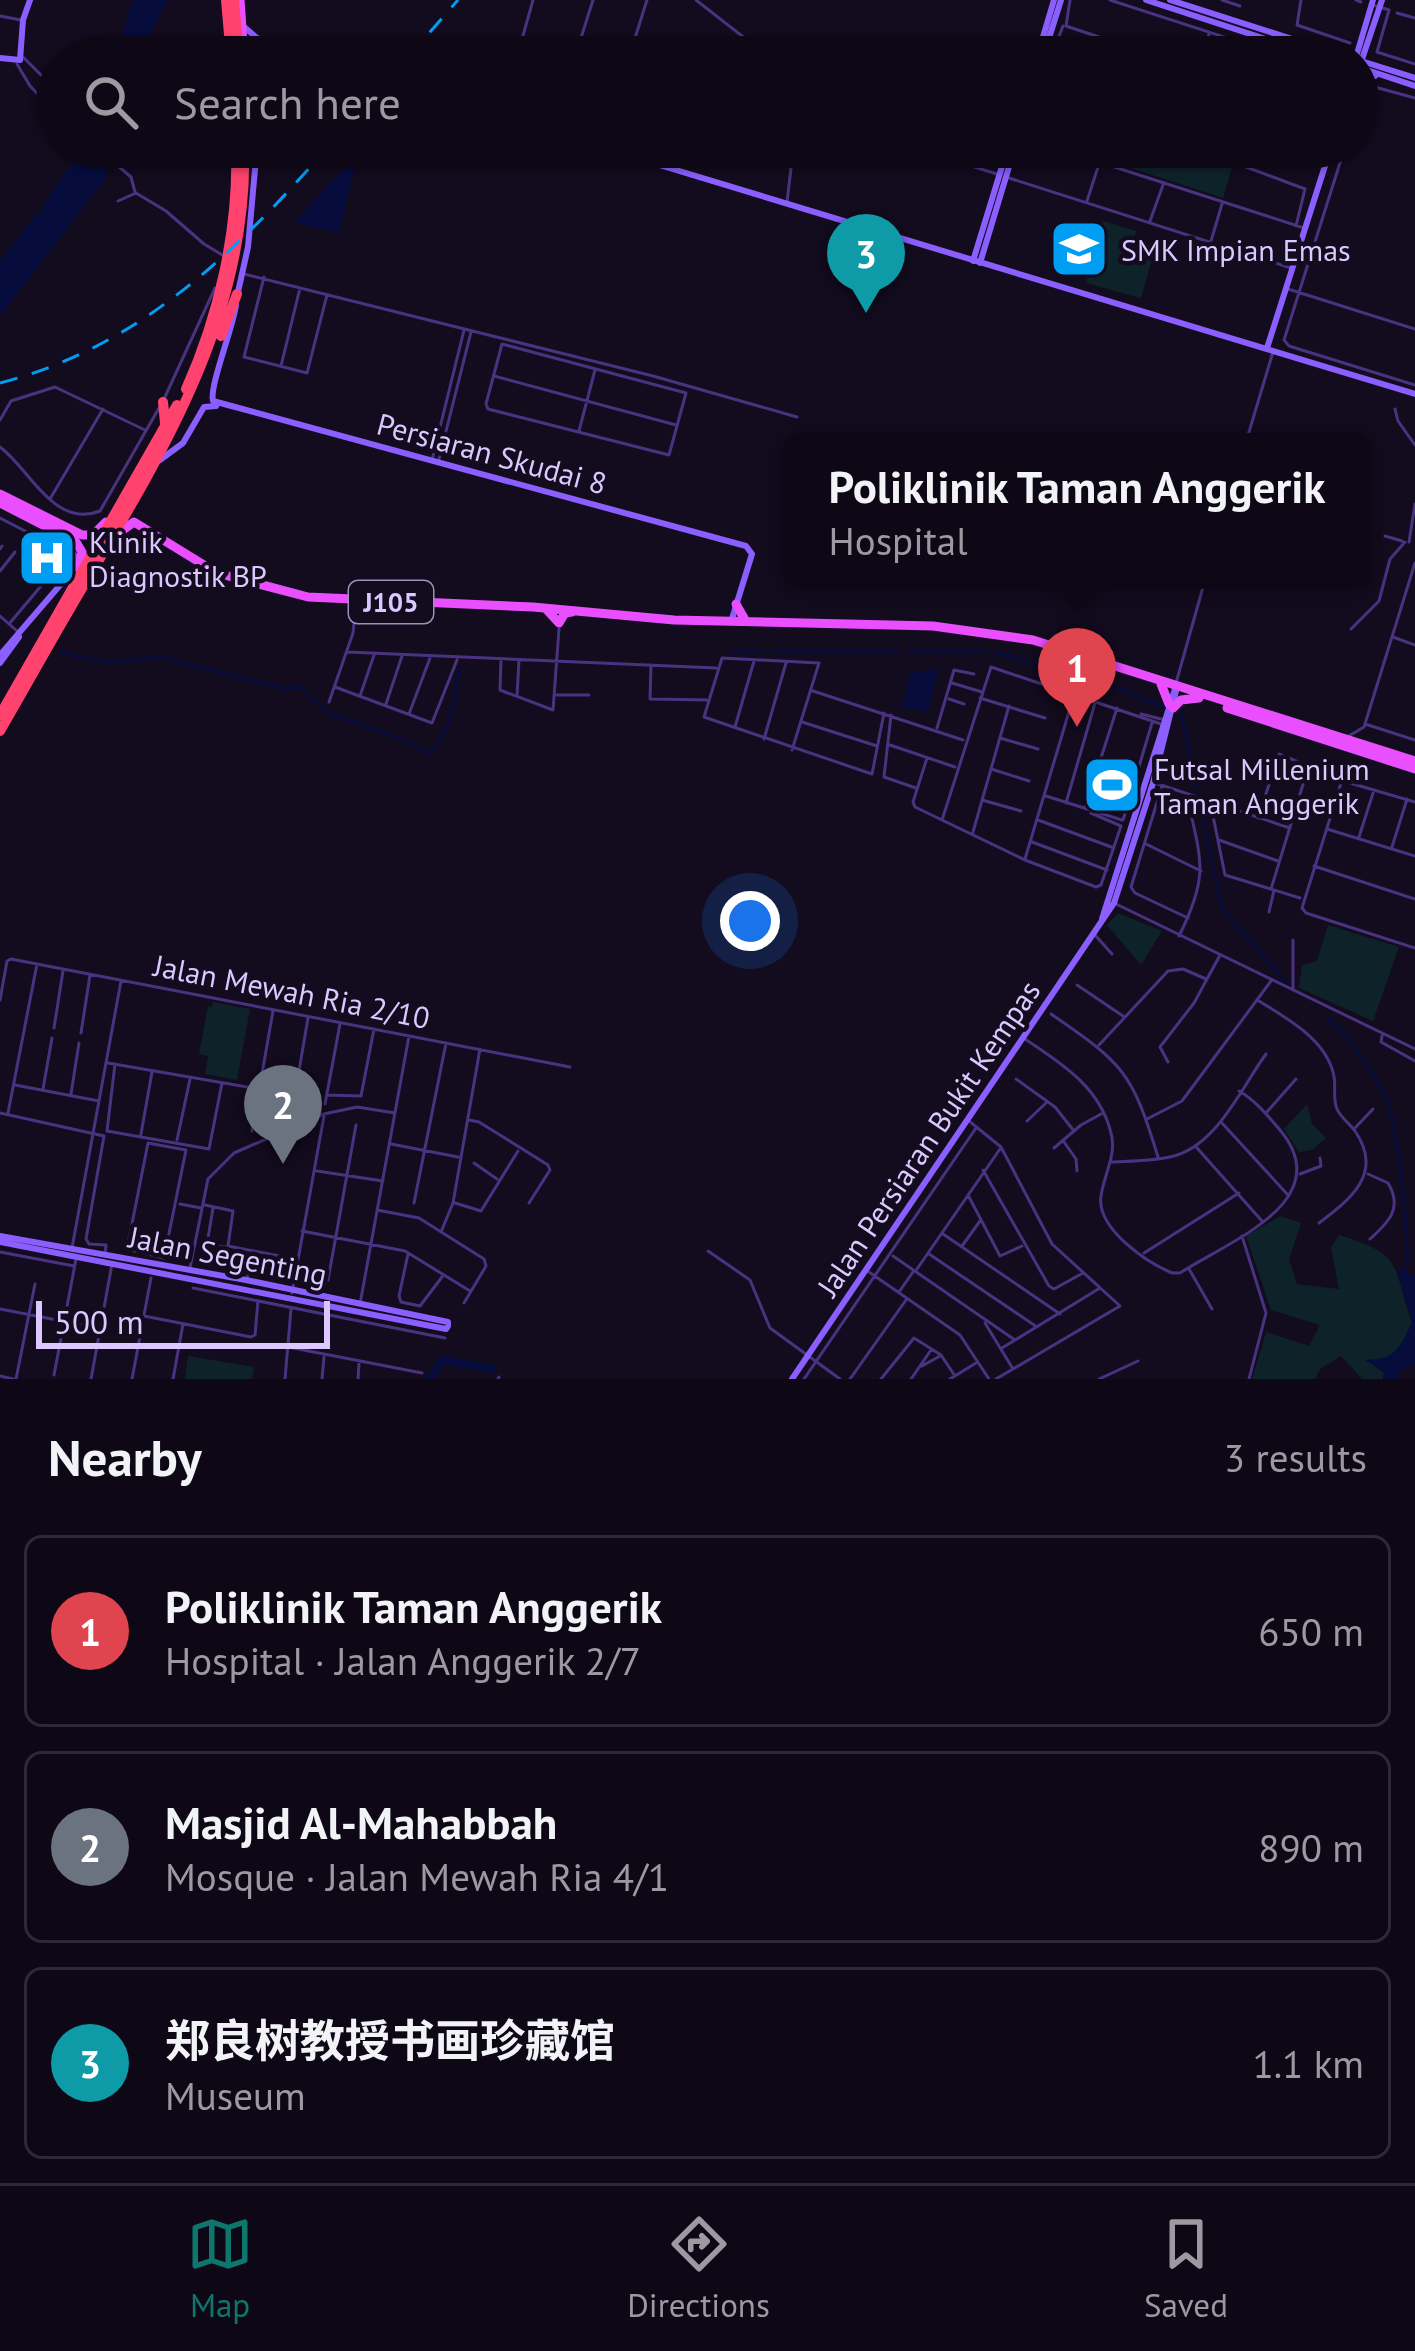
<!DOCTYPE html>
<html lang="en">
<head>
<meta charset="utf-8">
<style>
	:root { --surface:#0e0816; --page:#17111f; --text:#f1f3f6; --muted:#9b9aa1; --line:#2e2935; --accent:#0f766e }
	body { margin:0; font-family:"PT Sans","Noto Sans SC",sans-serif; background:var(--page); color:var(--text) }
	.scale { position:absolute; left:36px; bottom:30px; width:294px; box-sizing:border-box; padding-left:12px; border:6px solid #dcc8ff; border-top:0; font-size:33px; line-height:42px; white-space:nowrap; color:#dcc8ff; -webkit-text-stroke:9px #130b1e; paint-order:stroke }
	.you { position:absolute; left:750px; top:921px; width:42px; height:42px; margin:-30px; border:9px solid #fff; border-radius:50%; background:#1a73e8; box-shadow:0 0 0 18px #1a73e833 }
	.badge { display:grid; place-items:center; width:78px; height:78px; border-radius:50%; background:var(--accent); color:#fff; font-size:39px; font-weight:700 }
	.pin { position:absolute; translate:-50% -99px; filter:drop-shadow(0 3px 6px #0008) }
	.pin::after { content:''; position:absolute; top:63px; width:42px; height:36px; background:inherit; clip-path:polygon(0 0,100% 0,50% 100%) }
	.popup { position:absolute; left:783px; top:433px; width:588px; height:156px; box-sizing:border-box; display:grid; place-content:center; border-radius:18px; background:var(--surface); filter:drop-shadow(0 3px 9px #0005); font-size:39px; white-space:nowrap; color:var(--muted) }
	.popup b { font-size:45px; color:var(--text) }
	.popup::after { content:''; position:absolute; left:50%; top:100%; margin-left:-24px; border:24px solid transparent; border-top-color:var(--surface) }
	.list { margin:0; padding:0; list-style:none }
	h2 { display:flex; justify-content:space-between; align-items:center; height:156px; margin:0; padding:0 48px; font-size:51px }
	h2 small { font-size:39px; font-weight:400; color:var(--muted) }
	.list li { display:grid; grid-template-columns:78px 1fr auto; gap:36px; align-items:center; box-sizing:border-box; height:192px; margin:0 24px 24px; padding:0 24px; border:3px solid var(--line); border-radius:18px }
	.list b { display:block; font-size:45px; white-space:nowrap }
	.list p { margin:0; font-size:39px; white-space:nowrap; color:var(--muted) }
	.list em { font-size:39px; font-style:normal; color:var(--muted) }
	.icon { flex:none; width:66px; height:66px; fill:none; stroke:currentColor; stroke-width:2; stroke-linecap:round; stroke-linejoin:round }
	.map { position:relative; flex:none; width:1415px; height:1379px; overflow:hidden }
	.search { position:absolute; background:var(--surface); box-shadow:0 3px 9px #0004; left:36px; right:36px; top:36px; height:132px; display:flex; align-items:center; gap:30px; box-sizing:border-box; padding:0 42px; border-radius:66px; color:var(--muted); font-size:45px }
	.sheet { height:804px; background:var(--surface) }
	nav { display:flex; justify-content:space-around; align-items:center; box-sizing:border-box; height:168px; border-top:3px solid var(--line); background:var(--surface); font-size:33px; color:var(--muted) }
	nav a { display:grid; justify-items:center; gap:6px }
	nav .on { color:var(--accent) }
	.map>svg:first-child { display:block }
	.green { fill:#0e2329 }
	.water { fill:#060c3c }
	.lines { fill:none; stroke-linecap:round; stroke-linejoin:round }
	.stream { stroke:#060c3c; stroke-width:3 }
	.river { stroke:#060c3c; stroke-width:8 }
	.street { stroke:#493380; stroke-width:3 }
	.secondary { stroke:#8b5fff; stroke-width:6 }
	.primary { stroke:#e94fff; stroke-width:9 }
	.highway { stroke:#ff436e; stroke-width:10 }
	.rail { stroke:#009ef3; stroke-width:3; stroke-dasharray:18 15; stroke-linecap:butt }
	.labels { text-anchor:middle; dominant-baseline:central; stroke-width:9; stroke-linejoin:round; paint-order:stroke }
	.shield { fill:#130b1e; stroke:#a08fbc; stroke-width:3 }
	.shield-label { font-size:27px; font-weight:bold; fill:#dcc8ff }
	.poi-label { font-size:30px; fill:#dcc8ff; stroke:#130b1e; text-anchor:start }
	.street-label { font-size:30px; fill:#dcc8ff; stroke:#130b1e }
</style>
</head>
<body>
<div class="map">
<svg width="1415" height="1379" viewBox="0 0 1415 1379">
	<rect width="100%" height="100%" fill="#130b1e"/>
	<path class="green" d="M1110,147h128l-15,51 -117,-38z
		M1103,221l33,10 -2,8 22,6 -15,53 -55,-15z
		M1118,913l44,18 -21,34 -34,-40z
		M1328,925l71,22 -26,74 -74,-33 3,-23 15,-4z
		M213,1002l37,7 -13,71 -32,-6 3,-18 -9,-2 9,-48 4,1z
		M1307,1104l5,20 14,14 -14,12 -13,2 -15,-23z
		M1280,1216l21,7 -12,36 8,25 42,5 -8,-42 8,-12c67,21 52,29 73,88 -12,25 -16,37 -45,37l17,13 -1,6h-21l-21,-23 -21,13 -5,10h-63l14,-47 43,14 11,-21 -49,-15 -25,-74z
		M188,1356l66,11 -2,12h-67z"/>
	<path class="water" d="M141,0h23l-15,27 -8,30h-20l13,-49z
		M88,147h24l-12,32 -100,131v-43z
		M347,165l8,1 -16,67 -40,-9 -3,-4z
		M938,669l-10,43 -26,-5 8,-34z
		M1397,1268l18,8v88l-15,7 -3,8h-14l1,-7 -19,-12c30,0 34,-11 47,-37z"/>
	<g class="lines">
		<path class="stream" d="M29,636l5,1
			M732,651h30
			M772,651h125
			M907,651h80
			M995,652l49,14
			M61,653l47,9 53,-5 121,31 18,-1 28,26 79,28 20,12c25,-13 27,-60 34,-85
			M1052,668l44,12
			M1107,684l57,23
			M1181,712l16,78
			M1200,807l22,102 65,74
			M1327,1017c23,22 48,55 60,84 10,23 24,145 19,169"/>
		<path class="river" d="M121,57l13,-49 7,-8
			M141,57l8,-30 15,-27
			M48,205l40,-58
			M0,267l39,-50
			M0,310l100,-131 12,-32
			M430,1379l12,-19 51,9"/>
		<path class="street" d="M696,0l73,57
			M1070,0l-4,26 93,31
			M1110,0l176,57
			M1222,0l18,6
			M1301,0l-4,25 53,18
			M1356,0l5,2
			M1373,5l16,5 -12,42 38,12
			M1397,13l18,5
			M0,16l21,4
			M1056,44l7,-18
			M22,56l35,35
			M517,57l16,-57
			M575,57l18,-57
			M629,57l18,-57
			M1202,57l7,-23
			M17,64l13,22 27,28
			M1358,104l6,-20 51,14
			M771,147l20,21 -4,34
			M911,147l89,28
			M1052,147l249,80
			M1240,147l-2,17 67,25 -9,37
			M1309,147l20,7
			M1345,147l-61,193 5,6 126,39
			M118,166l13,11 4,15
			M1009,178l282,90
			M118,201l18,-8 30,18 38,33 20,12
			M1087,201l12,-37
			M1150,221l13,-36
			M1211,241l11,-37
			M244,274l409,102 144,41
			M264,277l-20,80 63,16 20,-78
			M1288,289l127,40
			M502,344l184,49 -17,62 -181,-46 -2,-5z
			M281,366l19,-78
			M494,376l182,49
			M164,399l51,-111
			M1395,409l3,12 17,24
			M0,420l11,-19 44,-14 90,43
			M579,431l16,-61
			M1246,442l27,-90
			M0,447c30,22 54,82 100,64l59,-103
			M432,460l32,-130
			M438,463l33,-131
			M50,499l53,-90
			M0,518l58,30 4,7 -5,12 -48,57
			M1385,536l17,5
			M1409,542l6,-38
			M0,549l2,-3
			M0,571l15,-19
			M0,616l17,15
			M1351,629l28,-28 11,-42 15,-17
			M1393,637l22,8
			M347,652l369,16
			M501,659l-1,31 53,20 6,-81
			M651,665l-1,34 57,1
			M952,683l30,9
			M1176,683l29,-103
			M335,687l97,36 25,-63
			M813,691l150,49
			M557,695h32
			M360,696l14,-41
			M517,696l2,-36
			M980,698l65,20
			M949,699l15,5
			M329,702l24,-69 3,-30
			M386,704l16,-48
			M409,714l21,-56
			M1141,714l24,6
			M891,715l-7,62 32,11
			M802,722l75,24
			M1365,724l50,16
			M735,727l19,-66
			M937,728l17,-58 20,4
			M1347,737l17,-10 51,-164
			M1000,738l38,11
			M764,739l22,-76
			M890,745l65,22
			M792,750l27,-87 -97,-5 -18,59 168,57 12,-61
			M927,758l-14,44 2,5 110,53 71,27 5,-2 20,-59
			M991,769l38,12
			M1342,780l-40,128 4,5 109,35
			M1155,783l135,45
			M1162,786l-31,101 4,6 53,25
			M1046,796l76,24
			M982,800l39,11
			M1210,801l15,74 75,23
			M1066,803l29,-100
			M1085,808l32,-100
			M1091,813l30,13
			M1258,818l21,-64 71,29 65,19
			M942,820l49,-153 170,57
			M1038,820l76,28
			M1123,820l29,-97
			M1327,829l88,27
			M973,832l36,-126
			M1359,837l15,-47
			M1219,840l59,21
			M1032,842l75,28
			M1146,844l55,27
			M1392,847l15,-48
			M1025,859l49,-164
			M1314,866l101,33
			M1271,889l37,-121
			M1114,903l301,146
			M1269,912l5,-22
			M1095,935l17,19
			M1179,936c31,-62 22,-75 8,-140
			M1077,985l46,31
			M1293,989v-49
			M0,1000l7,-39 4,-2 559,108
			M1259,1001c27,17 65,37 74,71 4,12 -1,26 4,37 4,9 13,15 18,22 29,42 -4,68 -36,92
			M1051,1014c73,50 81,58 107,143
			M54,1028l9,-57
			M81,1033l9,-58
			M1382,1036l-1,6 34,19
			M1025,1039c37,25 75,48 86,94 6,22 -7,41 -10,63 -5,32 45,66 71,77h8c49,-32 159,-72 100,-143 -12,-14 -25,-30 -41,-39
			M1099,1045l69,-74 15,-2 23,10
			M1168,1062l-8,-15 34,-44 25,-46
			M108,1063l151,26
			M115,1064l-8,67 102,18 13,-66
			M1016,1079l39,28 19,24
			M15,1085l84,16
			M43,1089l9,-51
			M71,1094l8,-51
			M327,1095l34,1 13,-67
			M325,1104l15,-80
			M0,1113l104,23 -18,103 3,5 17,1 -1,9
			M8,1113l29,-149
			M1266,1113l30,-34
			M1147,1119l35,-18 89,-120
			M469,1120l10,2 69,43 2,5 -21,33
			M969,1121l32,26 51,97 68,62 -124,73
			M1027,1121l19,-18
			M1221,1122l67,73
			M295,1126l-3,-14 16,-94
			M1355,1128l18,-19
			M252,1131l21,-120
			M141,1134l11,-62
			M177,1140l13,-61
			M1064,1142l12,17 1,12
			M148,1143l38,7 -22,108 -37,-9z
			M391,1144l67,13
			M1054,1148l27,-23 20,-11
			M1197,1148l65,73
			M1112,1162c19,-1 39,-1 58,-5 46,-9 71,-69 96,-103
			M474,1163l23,16
			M983,1170l66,116 5,3 29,-16
			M317,1171l66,10
			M1300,1174l21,-8 -1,-8
			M1368,1174l20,9c15,25 1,39 -18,56
			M968,1195l32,61 22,-10
			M414,1203l32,-160
			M455,1203l26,8 37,-60
			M180,1204l21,4
			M205,1205l28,6 -5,35 62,12
			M213,1208l-9,54 69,14
			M377,1210l42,8 65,41 2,7 -22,37
			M302,1231l103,20 65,40
			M441,1232l12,-29 27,-154
			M943,1234l117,80
			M1242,1236l24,77 -17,66
			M208,1245l19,2
			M962,1246l18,-25
			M72,1248l49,-267
			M708,1251l42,29 20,48 70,51
			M0,1252l74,14
			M1144,1253l95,-60
			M408,1254l-9,42 2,6 19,4 22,-29
			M929,1254l108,73
			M893,1256l122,84
			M190,1268l18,-89 26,-26 90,-39 33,-7 38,6
			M917,1269l83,-120
			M1189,1269l23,40
			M869,1272l91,63 29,44
			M247,1279l5,-26
			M328,1280l28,-155
			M193,1288l252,50
			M899,1292l14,-20
			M292,1293l32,-177
			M360,1304l49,-268
			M0,1309l98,19
			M144,1316l107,21 4,-2 3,-34
			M985,1323l28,46
			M288,1347l134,26
			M1002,1348l98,-60
			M922,1366l18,-10
			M54,1375l22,-116
			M0,1376l13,3
			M16,1379l19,-95
			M91,1379l21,-115
			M132,1379l19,-101
			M173,1379l10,-55
			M285,1379l6,-70
			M322,1379l2,-22
			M358,1379l1,-16
			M498,1379l1,-2
			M804,1379l172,-251
			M850,1379l56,-79
			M881,1379l33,-41 27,17 14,21
			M911,1379l20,-29
			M950,1379l26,-16
			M1099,1379l39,-18"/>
		<path class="secondary" d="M1146,0l175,57
			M1170,0l178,57
			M243,26l14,12 59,19
			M1037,57l17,-57
			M1043,57l18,-57
			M1356,57l17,-57
			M0,58l20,2 3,-40 7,-20
			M1358,60l57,18
			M1361,68l54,18
			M1358,71l24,-71
			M1358,76h17
			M600,147l815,247
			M973,261l35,-114
			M980,263l35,-116
			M238,292l10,-45 9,-100
			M236,305c-3,23 -27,82 -23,96l533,145 6,8 -21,68
			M1267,348l64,-201
			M160,460l23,-17 21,-36 12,-1
			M0,655l73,-85 2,-14 -10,-16
			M0,663l19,-26
			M1102,919l74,-233
			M0,1236l246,44 202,42v4l-2,3 -446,-87
			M792,1379l322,-476 39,-120 24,-96"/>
		<path class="primary" d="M240,0l4,57
			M0,494l82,41h11l13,-13
			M0,503l76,39 6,10 -3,16
			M120,532l14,-10 83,51 91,24 225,10 141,13 259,6 100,14 382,121
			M736,604l9,16
			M547,610l12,13 6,-10 7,-1
			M1161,684l8,20
			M1173,708l8,-8 18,-2
			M1227,708l188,61"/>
		<path class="highway" d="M226,0l5,57
			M234,0l5,57
			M221,336l16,-42
			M186,389c33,-73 53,-161 50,-242
			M163,402l2,21
			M0,715l177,-310
			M0,731c29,-50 57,-101 87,-151 80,-134 162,-271 157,-433"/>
		<path class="rail" d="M408,57l50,-57
			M0,383c140,-36 236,-131 328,-236"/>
	</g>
	<defs>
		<g id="school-square" transform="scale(3)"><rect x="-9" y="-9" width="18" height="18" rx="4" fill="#009ef3" stroke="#130b1e"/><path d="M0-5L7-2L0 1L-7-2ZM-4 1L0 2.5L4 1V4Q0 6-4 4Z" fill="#fff"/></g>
		<g id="hospital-square" transform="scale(3)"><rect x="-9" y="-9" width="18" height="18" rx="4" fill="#009ef3" stroke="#130b1e"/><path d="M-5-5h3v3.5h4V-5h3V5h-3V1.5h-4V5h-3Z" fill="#fff"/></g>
		<g id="stadium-square" transform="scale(3)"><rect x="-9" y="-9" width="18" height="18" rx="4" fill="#009ef3" stroke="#130b1e"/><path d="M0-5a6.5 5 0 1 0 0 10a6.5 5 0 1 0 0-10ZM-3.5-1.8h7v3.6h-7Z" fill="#fff"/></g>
	</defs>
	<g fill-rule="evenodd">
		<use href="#school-square" x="1079" y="249"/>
		<use href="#hospital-square" x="47" y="558"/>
		<use href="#stadium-square" x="1112" y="785"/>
	</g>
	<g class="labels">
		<rect class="shield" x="349" y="581" width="84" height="42" rx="9"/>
		<g class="shield-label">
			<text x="391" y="602">J105</text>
		</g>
		<g class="poi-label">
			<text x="1121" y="249">SMK Impian Emas</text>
			<text x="89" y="541">Klinik<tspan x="89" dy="34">Diagnostik BP</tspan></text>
			<text x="1154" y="768">Futsal Millenium<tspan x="1154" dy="34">Taman Anggerik</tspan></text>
		</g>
		<g class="street-label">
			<text transform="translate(492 453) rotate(15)">Persiaran Skudai 8</text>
			<text transform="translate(292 991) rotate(11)">Jalan Mewah Ria 2/10</text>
			<text transform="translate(928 1138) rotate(-56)">Jalan Persiaran Bukit Kempas</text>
			<text transform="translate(228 1255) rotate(11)">Jalan Segenting</text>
		</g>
	</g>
</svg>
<div class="scale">500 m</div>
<div class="you"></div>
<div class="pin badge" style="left:1077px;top:727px;background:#e0444e">1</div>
<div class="popup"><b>Poliklinik Taman Anggerik</b>Hospital</div>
<div class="pin badge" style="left:283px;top:1164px;background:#6b7280">2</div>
<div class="pin badge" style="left:866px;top:313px;background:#0f9aa8">3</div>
<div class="search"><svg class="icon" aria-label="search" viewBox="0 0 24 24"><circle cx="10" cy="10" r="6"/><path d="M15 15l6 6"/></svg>Search here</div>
</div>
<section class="sheet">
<h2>Nearby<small>3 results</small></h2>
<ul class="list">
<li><span class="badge" style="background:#e0444e">1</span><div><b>Poliklinik Taman Anggerik</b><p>Hospital · Jalan Anggerik 2/7</p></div><em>650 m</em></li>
<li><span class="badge" style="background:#6b7280">2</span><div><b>Masjid Al-Mahabbah</b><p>Mosque · Jalan Mewah Ria 4/1</p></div><em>890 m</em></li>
<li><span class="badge" style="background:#0f9aa8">3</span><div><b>郑良树教授书画珍藏馆</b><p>Museum</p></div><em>1.1 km</em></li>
</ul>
</section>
<nav>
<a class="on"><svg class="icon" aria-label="map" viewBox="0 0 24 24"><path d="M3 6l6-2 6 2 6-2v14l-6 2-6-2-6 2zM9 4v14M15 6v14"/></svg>Map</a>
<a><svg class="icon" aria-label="directions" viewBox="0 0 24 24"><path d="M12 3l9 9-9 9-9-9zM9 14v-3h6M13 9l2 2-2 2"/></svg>Directions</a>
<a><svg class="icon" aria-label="saved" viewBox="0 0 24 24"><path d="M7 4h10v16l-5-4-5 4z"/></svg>Saved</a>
</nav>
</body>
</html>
